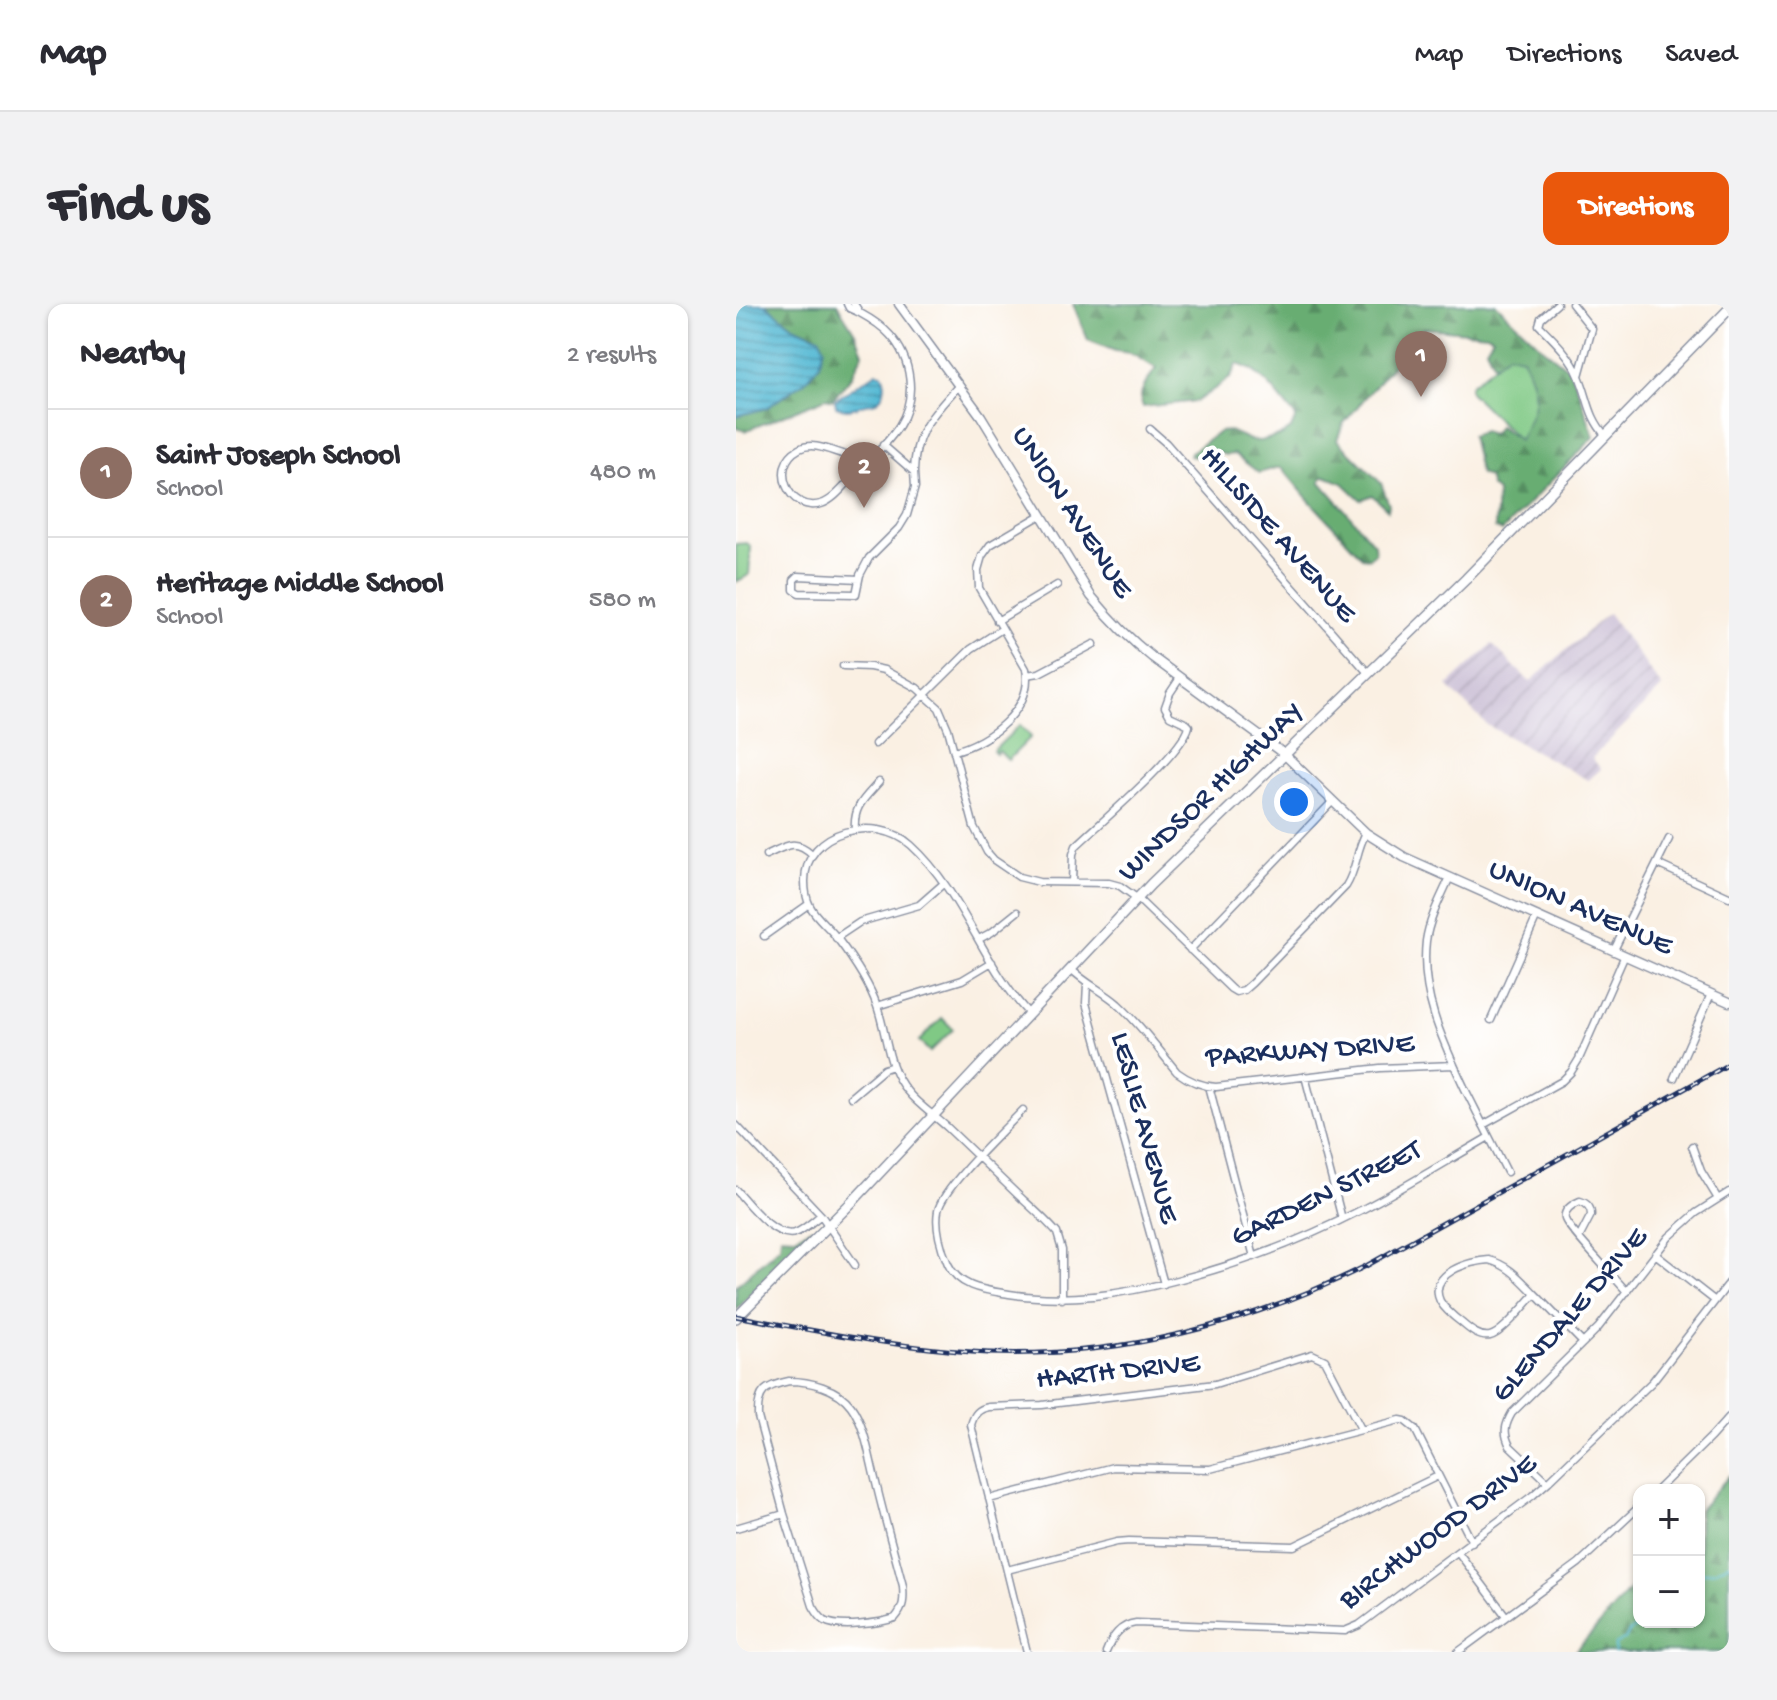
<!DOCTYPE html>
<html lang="en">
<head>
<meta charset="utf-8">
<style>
	:root { --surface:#fff; --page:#f2f2f3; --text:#2b2b33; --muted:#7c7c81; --line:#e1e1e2; --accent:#ea580c }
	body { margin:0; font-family:"Gochi Hand",sans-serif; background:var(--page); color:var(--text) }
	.controls { position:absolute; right:24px; bottom:24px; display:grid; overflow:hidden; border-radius:16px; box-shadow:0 2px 6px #0004 }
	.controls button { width:72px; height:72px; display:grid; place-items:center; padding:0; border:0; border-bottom:2px solid var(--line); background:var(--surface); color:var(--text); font:40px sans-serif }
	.you { position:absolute; left:558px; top:498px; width:28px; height:28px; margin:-20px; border:6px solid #fff; border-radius:50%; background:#1a73e8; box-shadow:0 0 0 12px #1a73e833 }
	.badge { display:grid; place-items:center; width:52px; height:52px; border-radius:50%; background:var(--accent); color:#fff; font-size:26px; font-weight:700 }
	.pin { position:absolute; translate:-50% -66px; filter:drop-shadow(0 2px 4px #0008) }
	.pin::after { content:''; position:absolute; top:42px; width:28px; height:24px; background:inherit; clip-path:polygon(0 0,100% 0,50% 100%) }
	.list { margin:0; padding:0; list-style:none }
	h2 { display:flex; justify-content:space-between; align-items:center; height:104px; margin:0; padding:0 32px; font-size:34px }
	h2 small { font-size:26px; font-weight:400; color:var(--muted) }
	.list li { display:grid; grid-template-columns:52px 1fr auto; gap:24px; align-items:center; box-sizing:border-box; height:128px; padding:0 32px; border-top:2px solid var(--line) }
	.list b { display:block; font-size:30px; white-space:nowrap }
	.list p { margin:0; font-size:26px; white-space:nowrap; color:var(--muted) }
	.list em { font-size:26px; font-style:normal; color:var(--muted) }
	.map { position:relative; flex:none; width:993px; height:1348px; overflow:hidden; border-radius:16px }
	header { display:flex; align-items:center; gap:48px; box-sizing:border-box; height:112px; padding:0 40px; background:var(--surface); border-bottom:2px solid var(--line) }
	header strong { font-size:38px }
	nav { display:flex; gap:44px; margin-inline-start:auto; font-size:28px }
	.intro { display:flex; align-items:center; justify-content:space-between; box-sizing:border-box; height:192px; padding:0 48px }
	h1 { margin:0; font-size:56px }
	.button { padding:20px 36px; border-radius:16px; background:var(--accent); color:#fff; font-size:28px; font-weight:700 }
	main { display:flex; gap:48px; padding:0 48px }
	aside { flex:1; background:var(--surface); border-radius:16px; box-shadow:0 2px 6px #0004 }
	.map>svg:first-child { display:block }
	.industrial { fill:url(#industrial-furrows) }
	.forest { fill:url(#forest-firs); stroke:#426e68; stroke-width:2 }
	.garden { fill:#80c985; stroke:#4e7c72; stroke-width:2 }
	.water { fill:url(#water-rules); stroke:#387499; stroke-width:2 }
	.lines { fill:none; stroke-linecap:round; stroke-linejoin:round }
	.stream { stroke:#55b9d4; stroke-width:2 }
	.minor-casing { stroke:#8a90a0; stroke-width:9 }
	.tertiary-casing { stroke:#8a90a0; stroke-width:11 }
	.secondary-casing { stroke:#8a90a0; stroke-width:12 }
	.minor { stroke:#fff; stroke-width:6 }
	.tertiary { stroke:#fff; stroke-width:8 }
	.secondary { stroke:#fff; stroke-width:9 }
	.rail-casing { stroke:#1b2f5e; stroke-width:5 }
	.rail { stroke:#fff; stroke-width:2; stroke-dasharray:6; stroke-linecap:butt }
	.labels { text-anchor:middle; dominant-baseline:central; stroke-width:8; stroke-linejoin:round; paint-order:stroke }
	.street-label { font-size:30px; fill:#1b2f5e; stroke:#fff }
</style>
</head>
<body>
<header>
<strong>Map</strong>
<nav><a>Map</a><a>Directions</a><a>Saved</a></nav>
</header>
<div class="intro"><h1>Find us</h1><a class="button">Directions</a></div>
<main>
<aside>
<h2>Nearby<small>2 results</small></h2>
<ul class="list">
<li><span class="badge" style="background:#8d6e63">1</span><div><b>Saint Joseph School</b><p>School</p></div><em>480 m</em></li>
<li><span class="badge" style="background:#8d6e63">2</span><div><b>Heritage Middle School</b><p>School</p></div><em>580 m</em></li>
</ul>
</aside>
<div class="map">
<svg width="993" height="1348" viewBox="0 0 993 1348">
	<defs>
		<pattern id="industrial-furrows" width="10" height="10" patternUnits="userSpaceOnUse" patternTransform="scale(2)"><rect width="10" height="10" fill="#cbbfd5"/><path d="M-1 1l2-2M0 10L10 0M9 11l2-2" fill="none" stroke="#aea4b9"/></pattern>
		<pattern id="forest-firs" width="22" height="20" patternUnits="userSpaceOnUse" patternTransform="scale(2)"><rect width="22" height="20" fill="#68ad72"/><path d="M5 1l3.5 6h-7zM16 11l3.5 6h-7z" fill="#558d61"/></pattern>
		<pattern id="water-rules" width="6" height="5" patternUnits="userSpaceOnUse" patternTransform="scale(2)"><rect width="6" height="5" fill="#55b9d4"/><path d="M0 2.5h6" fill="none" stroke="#4697af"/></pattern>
	</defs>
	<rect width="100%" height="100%" fill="#fff"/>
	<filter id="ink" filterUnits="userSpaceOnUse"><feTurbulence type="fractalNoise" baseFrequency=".0125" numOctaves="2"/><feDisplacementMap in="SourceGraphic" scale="16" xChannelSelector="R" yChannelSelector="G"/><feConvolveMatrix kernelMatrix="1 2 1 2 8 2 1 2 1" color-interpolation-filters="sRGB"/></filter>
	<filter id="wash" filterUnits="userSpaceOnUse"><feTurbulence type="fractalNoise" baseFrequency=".006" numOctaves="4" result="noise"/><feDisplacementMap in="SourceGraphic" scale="32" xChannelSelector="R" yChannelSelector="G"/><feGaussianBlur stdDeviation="1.8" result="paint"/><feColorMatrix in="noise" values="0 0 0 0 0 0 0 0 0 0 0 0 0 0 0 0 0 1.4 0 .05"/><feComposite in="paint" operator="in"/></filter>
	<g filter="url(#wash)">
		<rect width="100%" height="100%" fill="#faf0e3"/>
		<path class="industrial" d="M872,309l54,74 -70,71 9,11 -13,11 -101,-55 -40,-39 45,-42 38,38z"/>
		<path class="forest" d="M29,0h72l18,29 8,20 -11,23 -20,24 -6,-2 -81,33 -9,-3v-12l30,-8 38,-26 4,-50 -15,-6z
			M337,0h423l42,40 31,25 11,25 14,43 -92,94 -7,-3 2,-36 -6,-5 -3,-10 -8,-3 -9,-38 12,-5 9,3 7,-8 20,14 -11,-86 -14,11 -8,-17 7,-11 -6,-3 -63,-6 -81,96 -6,16 44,43 8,22 -1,5 -16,-15 -11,5 -18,-17 -18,-7 -5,5 54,63 1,9 -6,5 -7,-1 -54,-58 -26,-31h-6l-17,5 -25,-19 -8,1 -17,-5 -14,7 -5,-1 1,-4 28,-20 11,-1 20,9 10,1 22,-6 9,-6 5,-12c-17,-19 -33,-46 -59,-53l-7,14 -33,23 -54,6c-7,-15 5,-26 13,-39l-26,-15 -15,-2 -27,-11z
			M75,924l3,3 -78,79v-24l44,-40 1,-10 14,1z
			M993,1172v176h-154l64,-73v43h60v-112z"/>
		<path class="garden" d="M772,50l14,3c18,37 16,47 -3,83l-49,-48v-7z
			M11,239l4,4 -2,28 -13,7v-38z
			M284,421l11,12 -23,23 -9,-9 -3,3 -3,-3z
			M206,714l11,11 -23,23 -11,-11z"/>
		<path class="water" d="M0,0h29l28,22 26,11 5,10 -5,18 -15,17 -38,26 -30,8z
			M141,68l4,1c6,9 5,23 -6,29 -4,2 -9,1 -13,3 -10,4 -17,6 -26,1l-1,-6z"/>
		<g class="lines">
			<path class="stream" d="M963,1269l16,-2 14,-8
				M879,1348v-7l5,-4 5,-1 4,-8 15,-10"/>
		</g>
	</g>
	<g filter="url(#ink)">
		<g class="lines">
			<g class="minor-casing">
				<path id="minor" d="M111,0l2,4 11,5 -6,-9
					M821,0l-16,14 -2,7c15,15 32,31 40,51 10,23 9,40 27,60
					M836,0l20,25 -13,47
					M124,9c11,6 22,13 30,22 22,24 27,63 9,91 -11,17 -27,32 -41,46 -11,10 -23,28 -37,32 -33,9 -52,-39 -22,-55 19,-10 41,9 60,8 6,0 12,-3 18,-5
					M414,125l16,14 203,231
					M178,168c1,-44 19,-56 45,-87
					M123,275l-61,-3 -4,4v10l5,3 57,1 4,-19 9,-17 30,-30 8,-13 8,-28 -1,-15 -31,-27
					M261,317l60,-36
					M107,362l27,1 14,3 33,18 22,20 9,21 26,98 13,25 7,8 25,17 20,5 70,1 11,3 18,13 93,90 5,3 8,-2 8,-7 94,-97c11,-17 10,-36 20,-53
					M291,371l12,-2 55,-29
					M139,440l96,-95 31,-20
					M218,447c34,-8 80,-42 72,-82l-47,-81 -1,-18 4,-14 8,-11 51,-30
					M119,526c-2,-24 10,-32 24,-48
					M30,551c19,-8 28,-18 46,-1
					M921,560l72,33
					M714,573c-9,20 -21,42 -24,64 -6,54 17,101 39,148 14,28 28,55 42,83
					M336,578l1,-28 3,-8c24,-23 107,-93 113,-120l-2,-2 -17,-8 -5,-9 5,-14 10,-15
					M28,632l45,-32
					M100,634l24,-16 59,-17 24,-21
					M243,635l13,-7 25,-20
					M454,646l142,-148
					M878,646l55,-111
					M335,665c14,14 32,22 47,35 22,20 40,45 59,68 12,9 24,14 39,15l164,-19 74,-3
					M351,680l-1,19 78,281
					M141,702l85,-26 30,-18
					M293,710c-47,-50 -66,-122 -118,-169 -34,-31 -107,-16 -106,37 0,8 1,16 5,24 6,12 19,21 27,32 15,20 32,44 40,68 10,28 10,62 30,85 11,14 27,24 41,37 23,22 46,44 70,67 13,12 27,24 39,38l5,17v49
					M755,716l46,-104
					M569,772l37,143
					M938,774l37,-84
					M473,782l45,171
					M115,793l33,-28 9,-3
					M287,806c-19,20 -81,78 -85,101 -3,16 3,38 10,53 11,24 37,26 61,30 57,9 112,1 168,-14 64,-16 126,-40 186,-71 43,-22 84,-48 126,-72
					M0,821l85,90 34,50
					M747,821l79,-44 9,-9 8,-13 46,-104
					M956,842l9,25 17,28
					M0,886c12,13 38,49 59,43 9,-3 18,-12 26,-18
					M843,934l12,-23c0,-8 -4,-12 -11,-14 -7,3 -17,8 -15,18 2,9 53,62 62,73
					M919,950l59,46
					M753,956c20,5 32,20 46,34 -9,10 -33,40 -45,42 -11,2 -21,-7 -28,-13 -8,-6 -17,-13 -22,-22 -13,-28 30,-40 49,-41z
					M799,990l48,49
					M53,1077c20,0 49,7 62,25 14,19 19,54 25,77 8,34 18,69 27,103 1,13 1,22 -8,32 -14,5 -56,11 -70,3 -6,-4 -9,-10 -12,-15l-29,-92 -26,-97c-1,-26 7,-31 31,-36z
					M812,1178l-38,-36c-7,-13 -5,-21 2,-33l86,-85 71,-91 27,-24 33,-21
					M921,1186l54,-53 18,-20
					M253,1195l124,-32 97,2 190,-49 5,1 10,8 57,113
					M0,1224l48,-14
					M722,1248l48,64
					M271,1266l110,-28 12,-1 165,5 144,-70
					M291,1348l-56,-227c3,-11 7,-16 18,-18l53,-2 173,-21 97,-30 13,6 36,69
					M370,1348c6,-15 14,-27 30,-29l209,8 14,-6 173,-129 16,-14 104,-100 77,-99
					M722,1348l121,-89 60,-56"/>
			</g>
			<g class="tertiary-casing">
				<path id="tertiary" d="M163,0l82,112 110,180c19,23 38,43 61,61l132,97 82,79 38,24 325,145"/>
			</g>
			<g class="secondary-casing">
				<path id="secondary" d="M0,1014l118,-118 297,-316 315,-305 263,-270"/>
			</g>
			<use href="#minor" class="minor"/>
			<use href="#tertiary" class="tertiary"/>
			<use href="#secondary" class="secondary"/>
			<g class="rail-casing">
				<path id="rail" d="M0,1012c84,16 168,33 253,37 131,5 260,-29 377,-87l363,-202"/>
			</g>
			<use href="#rail" class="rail"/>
		</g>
	</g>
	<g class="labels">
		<g class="street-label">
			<text transform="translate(335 209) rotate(57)">UNION AVENUE</text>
			<text transform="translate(541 232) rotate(49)">HILLSIDE AVENUE</text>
			<text transform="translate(476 489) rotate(-44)">WINDSOR HIGHWAY</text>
			<text transform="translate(844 605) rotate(24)">UNION AVENUE</text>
			<text transform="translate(574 748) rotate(-4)">PARKWAY DRIVE</text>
			<text transform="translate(407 824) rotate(75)">LESLIE AVENUE</text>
			<text transform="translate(591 891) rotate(-26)">GARDEN STREET</text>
			<text transform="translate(835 1012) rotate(-49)">GLENDALE DRIVE</text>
			<text transform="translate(382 1069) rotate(-6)">HARTH DRIVE</text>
			<text transform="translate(703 1229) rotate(-37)">BIRCHWOOD DRIVE</text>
		</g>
	</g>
</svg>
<div class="controls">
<button>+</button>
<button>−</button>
</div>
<div class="you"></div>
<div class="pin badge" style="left:685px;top:93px;background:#8d6e63">1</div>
<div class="pin badge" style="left:128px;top:204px;background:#8d6e63">2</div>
</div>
</main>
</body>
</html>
